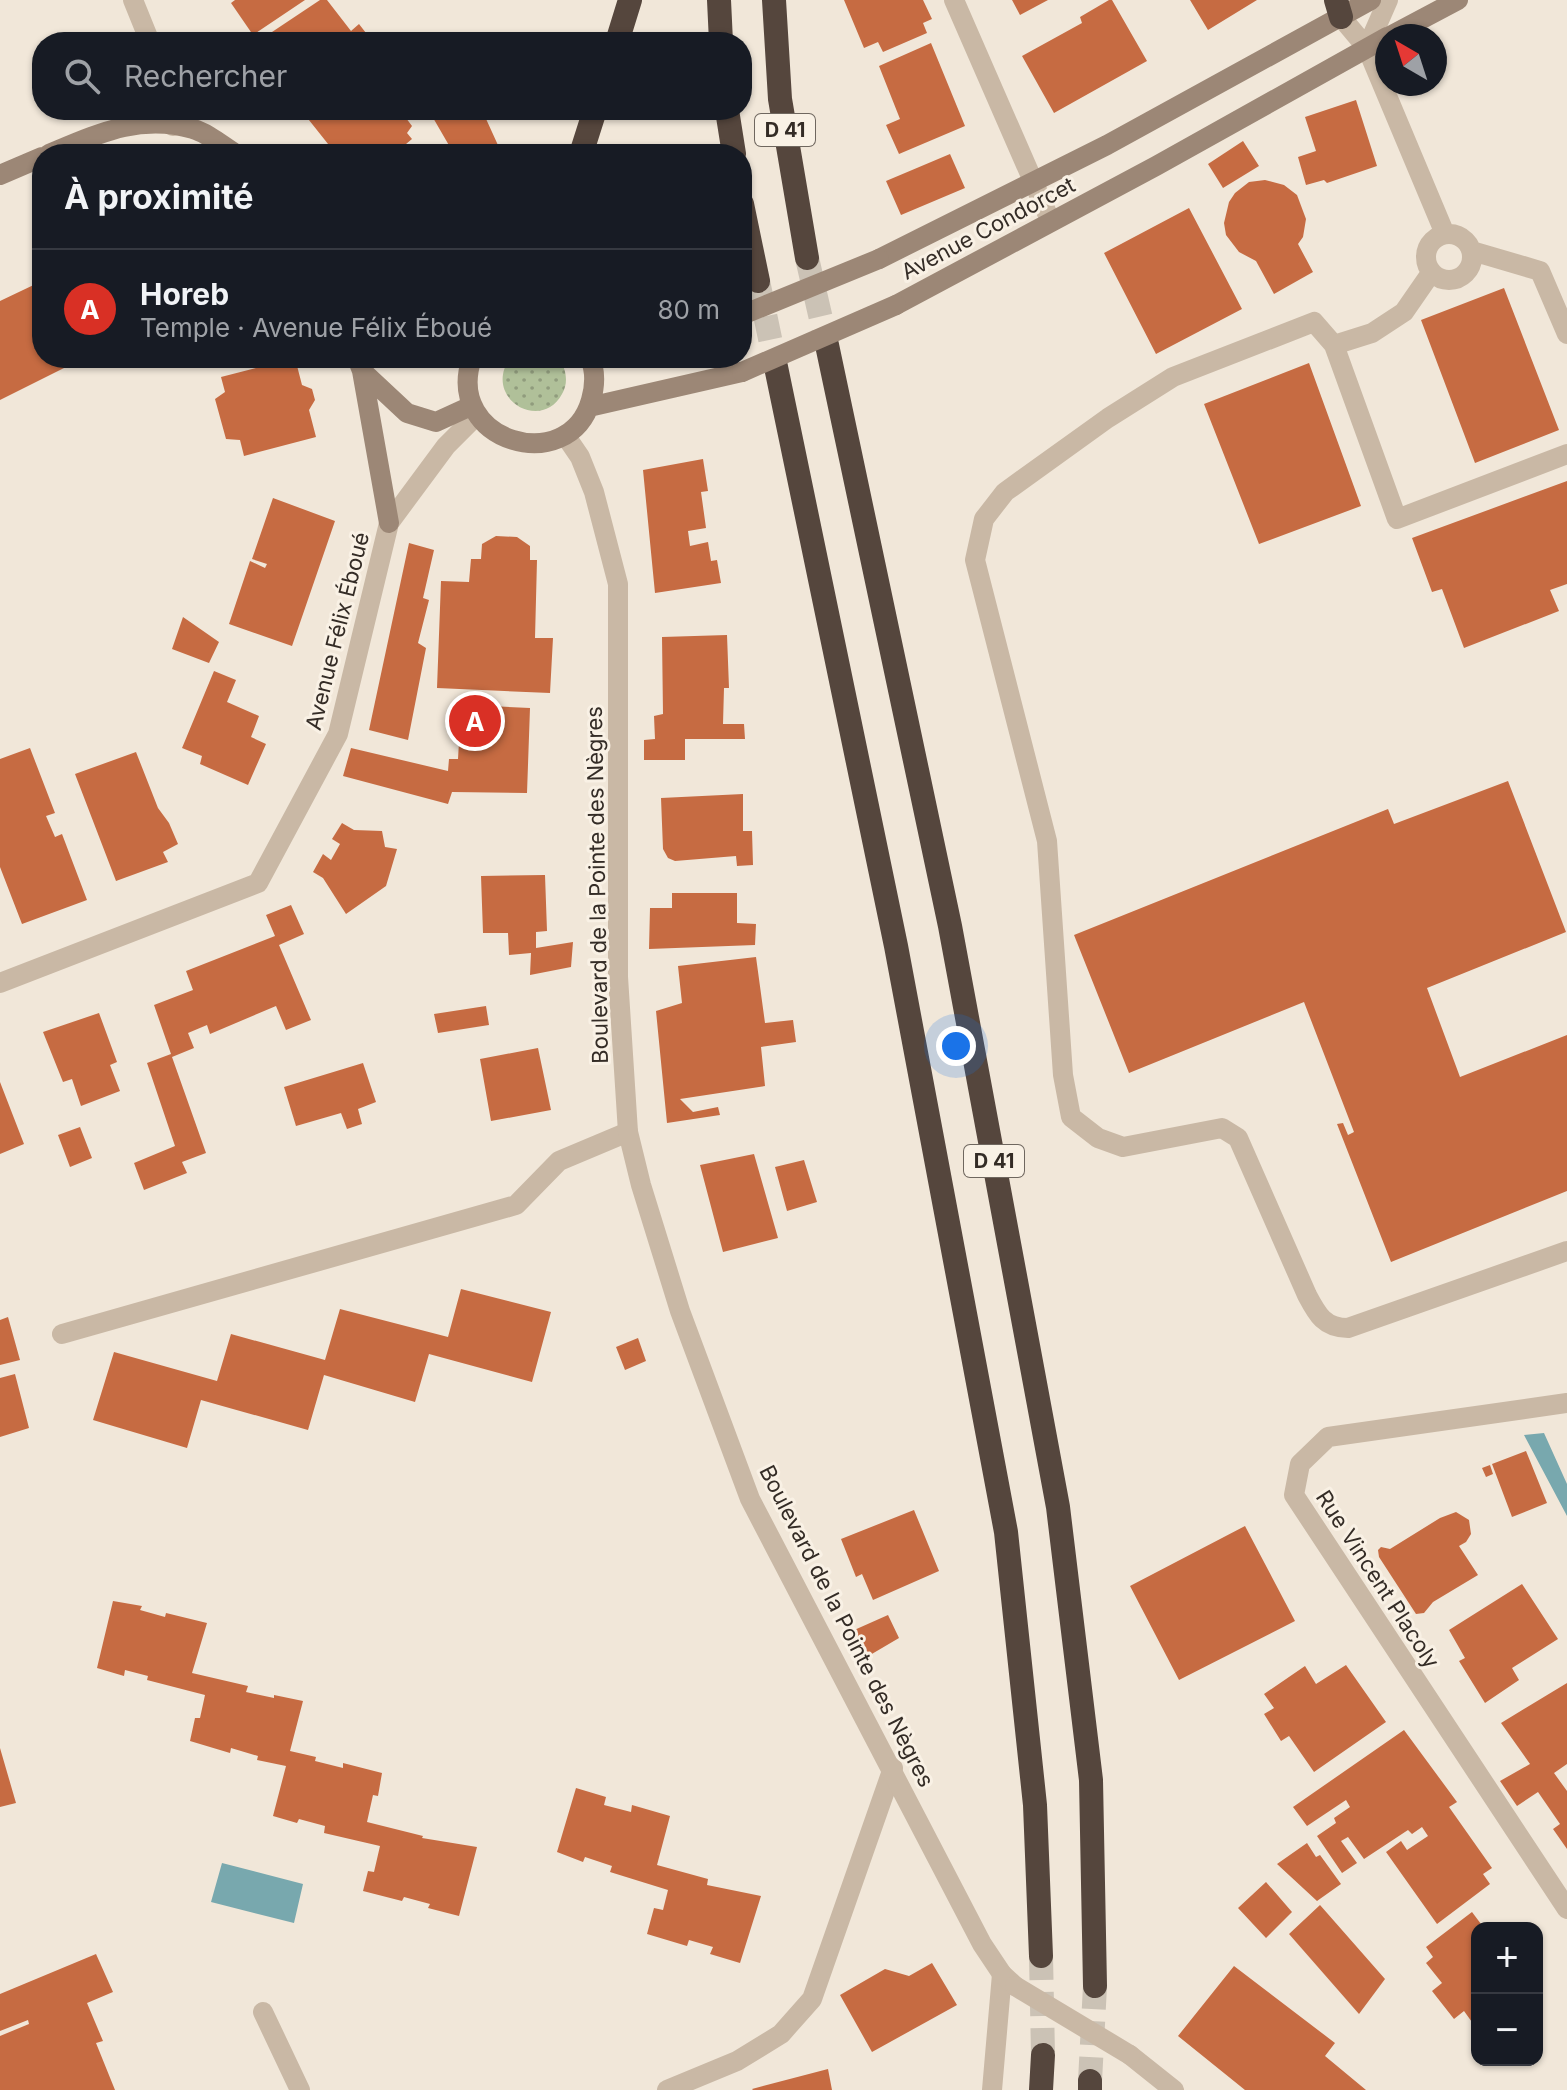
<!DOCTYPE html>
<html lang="fr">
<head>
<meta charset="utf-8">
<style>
	:root { --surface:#171b24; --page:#20242c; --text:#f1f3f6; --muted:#9ea1a6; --line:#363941; --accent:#d93025 }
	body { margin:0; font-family:Inter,sans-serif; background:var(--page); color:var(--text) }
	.controls { position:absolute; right:24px; bottom:24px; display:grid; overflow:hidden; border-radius:16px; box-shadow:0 2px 6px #0004 }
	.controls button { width:72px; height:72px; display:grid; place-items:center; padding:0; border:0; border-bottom:2px solid var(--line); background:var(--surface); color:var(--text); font:40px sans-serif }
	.compass { position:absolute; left:1375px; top:24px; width:72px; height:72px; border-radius:50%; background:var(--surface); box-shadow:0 2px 6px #0004; rotate:321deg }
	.you { position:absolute; left:956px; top:1046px; width:28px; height:28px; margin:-20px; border:6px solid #fff; border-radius:50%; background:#1a73e8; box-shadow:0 0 0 12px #1a73e833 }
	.badge { display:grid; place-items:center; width:52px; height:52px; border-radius:50%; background:var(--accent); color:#fff; font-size:26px; font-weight:700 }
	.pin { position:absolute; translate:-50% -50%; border:4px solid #fff; box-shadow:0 2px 8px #0006 }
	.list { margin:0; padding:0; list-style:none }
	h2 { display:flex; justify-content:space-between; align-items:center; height:104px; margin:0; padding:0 32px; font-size:34px }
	h2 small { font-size:26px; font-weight:400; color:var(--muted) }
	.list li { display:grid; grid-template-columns:52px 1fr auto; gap:24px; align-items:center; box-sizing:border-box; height:120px; padding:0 32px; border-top:2px solid var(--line) }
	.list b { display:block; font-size:30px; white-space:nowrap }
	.list p { margin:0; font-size:26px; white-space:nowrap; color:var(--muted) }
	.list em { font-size:26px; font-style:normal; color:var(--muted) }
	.icon { flex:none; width:44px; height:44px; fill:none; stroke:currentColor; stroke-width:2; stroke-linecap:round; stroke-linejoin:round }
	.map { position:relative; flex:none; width:1567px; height:2090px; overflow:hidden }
	.search { position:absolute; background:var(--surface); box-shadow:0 2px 6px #0004; left:32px; top:32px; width:720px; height:88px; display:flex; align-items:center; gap:20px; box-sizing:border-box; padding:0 28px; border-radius:32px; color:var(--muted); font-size:30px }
	.panel { position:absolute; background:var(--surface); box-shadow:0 2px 6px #0004; left:32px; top:144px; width:720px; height:224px; border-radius:32px }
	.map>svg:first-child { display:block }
	.grass { fill:url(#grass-dots) }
	.water { fill:#78a8ae }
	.building { fill:#c66b42 }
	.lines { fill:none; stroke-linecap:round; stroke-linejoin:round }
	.highway-tunnel { stroke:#cbc2b5; stroke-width:24; stroke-dasharray:24 12; stroke-linecap:butt }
	.lane { stroke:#c9b8a5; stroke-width:20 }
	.street { stroke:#c9b8a5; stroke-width:20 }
	.secondary { stroke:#9c8776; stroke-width:20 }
	.highway { stroke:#55463d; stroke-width:24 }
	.street-bridge { stroke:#c9b8a5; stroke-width:20 }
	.secondary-bridge { stroke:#9c8776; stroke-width:20 }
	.labels { text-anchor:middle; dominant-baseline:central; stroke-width:6; stroke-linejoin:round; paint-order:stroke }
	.shield { fill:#f9f1e5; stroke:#6f675f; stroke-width:2 }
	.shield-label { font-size:20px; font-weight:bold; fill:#342c26 }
	.street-label { font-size:22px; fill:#342c26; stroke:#f9f1e5 }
</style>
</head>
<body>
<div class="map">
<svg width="1567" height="2090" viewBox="0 0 1567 2090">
	<defs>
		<pattern id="grass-dots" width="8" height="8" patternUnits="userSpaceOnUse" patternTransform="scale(2)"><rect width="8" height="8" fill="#b0c099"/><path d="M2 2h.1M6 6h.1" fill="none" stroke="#909c7d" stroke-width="1.8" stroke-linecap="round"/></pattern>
	</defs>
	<rect width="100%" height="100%" fill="#f1e7d9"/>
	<path class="grass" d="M510,358h49c7,11 10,24 3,36 -21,39 -80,4 -52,-36z"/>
	<path class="water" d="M1544,1433l23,51v32l-43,-81z
		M222,1863l81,21 -9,39 -83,-21z"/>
	<path class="building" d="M235,0h70l-52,35 -22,-32z
		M320,0h7l24,31 8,-7 14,18h-116z
		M844,0h79l9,19 -9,4 4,10 -44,19 -5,-10 -14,6z
		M1012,0h36l-28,15z
		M1109,0h3l35,61 -93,52 -32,-57 60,-33 -2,-6z
		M1190,0h67l-49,30z
		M931,43l34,83 -66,28 -13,-29 14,-6 -21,-53z
		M1356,100l21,66 -50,17 -3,-3 -18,5 -8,-28 18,-6 -11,-34z
		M301,110h99l12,16 -5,7 5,6 -18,15h-58z
		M440,110h42l20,44h-48l-22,-38z
		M1243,141l16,25 -36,22 -15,-24z
		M950,154l15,34 -64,27 -15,-34z
		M1265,180l19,5 13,10 9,24 -3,18 -5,7 15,28 -39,22 -18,-33 -17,-9 -13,-17 -2,-12 5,-21 6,-9 14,-11z
		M1189,208l53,101 -86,45 -52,-101z
		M42,281v77h42l-84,42v-99z
		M1504,288l55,142 -84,33 -54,-143z
		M295,358l7,27 10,4 3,11 -6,10 7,27 -72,19 -4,-16 -14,-1 -11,-40 10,-7 -4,-15z
		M1309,363l52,143 -102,38 -55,-140z
		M703,459l5,32 -7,1 5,36 -18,3 2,15 18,-4 3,19 6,-1 4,23 -66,10 -12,-123z
		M1567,481v103l-17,6 9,21 -95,37 -22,-59 -10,3 -20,-54z
		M273,498l62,23 -43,125 -63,-22 21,-63 15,7 2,-4 -15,-5z
		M496,536l21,1 13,9v14h7l-2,78h18l-3,55 -113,-5 4,-107 28,1 2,-23h10l1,-15z
		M409,543l25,7 -11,48 6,2 -11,43 8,5 -18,92 -39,-10z
		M183,617l36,25 -10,21 -37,-14z
		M727,635l2,53h-5l-1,36h21l1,15h-60v21h-41v-20l11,-1 -1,-23 9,-2 -1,-77z
		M214,671l22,9 -9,22 32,14 -8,21 15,7 -18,41 -48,-21 2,-8 -20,-8z
		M470,705l60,3 -3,85 -75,-1 -4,12 -105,-28 8,-28 97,23 1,-12h9l2,-34 9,1z
		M30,748l25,65 -9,3 9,21 7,-3 25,66 -65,24 -22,-57v-108z
		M136,752l22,56 11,15 9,21 -15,8 5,10 -52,19 -41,-107z
		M1508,781l58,151 -139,56 33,89 107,-42v156l-176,71 -54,-138 6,-1 5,12 6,-3 -50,-130 -175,71 -55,-138 314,-126 6,15z
		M743,794v37h9l1,34 -16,1 -1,-10 -61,5 -7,-3 -5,-9 -2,-51z
		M342,823l12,7 28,1 3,16 12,2 -11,37 -40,28 -23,-36 -10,-6 10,-18 8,6 9,-16 -8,-5z
		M545,875l2,56 -11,1v16l37,-6 -2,25 -41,8 1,-22 -22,2 -1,-22h-25l-2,-57z
		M672,893h65v30l19,1 -1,21 -106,4 1,-41h22z
		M291,905l13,29 -25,11 32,75 -25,10 -10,-24 -66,28 -3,-9 -19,8 6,15 -22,9 34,96 -24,9 5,11 -43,17 -10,-27 41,-17 -28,-83 24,-9 -17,-49 39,-15 -7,-19 89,-35 -9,-21z
		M756,957l9,66 28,-3 3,22 -35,5 4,39 -85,13 13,13 25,-5 2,8 -53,8 -11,-112 26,-8 -4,-37z
		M486,1006l3,19 -51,8 -4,-19z
		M99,1013l18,49 -7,3 10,26 -39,15 -9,-27 -9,3 -20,-50z
		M538,1048l13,62 -60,11 -11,-62z
		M363,1063l13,39 -18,7 4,15 -15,5 -6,-16 -45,13 -12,-39z
		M0,1082l24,62 -24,10z
		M80,1127l12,31 -22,9 -12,-32z
		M754,1154l24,84 -55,14 -23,-87z
		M804,1160l13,42 -30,9 -12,-44z
		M461,1289l90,23 -19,70 -103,-28 -14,48 -91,-27 -16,55 -107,-30 -14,48 -94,-28 21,-68 103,29 14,-47 94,26 15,-51 108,28z
		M8,1317l12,43 -20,5v-45z
		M638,1338l8,23 -21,9 -9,-23z
		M15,1374l14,54 -29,9v-59z
		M1526,1451l21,52 -35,14 -20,-53z
		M1490,1465l3,9 -7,3 -4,-9z
		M914,1510l25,61 -66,29 -11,-26 -6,3 -15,-38z
		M1456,1512l13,8 2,14 -5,8 -7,4 19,29 -45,27 -9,11 -8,1 -37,-57 -1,-7 3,-3 9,2 50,-31z
		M1245,1526l50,95 -116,59 -49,-94z
		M1522,1584l36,55 -46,29 7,12 -34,23 -26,-42 6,-3 -16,-28z
		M113,1601l29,5 -2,4 25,7 1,-4 41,10 -15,50 56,13 -2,6 28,6v-3l29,6 -13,50 26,6 -1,4 28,7v-5l39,10 -4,23 -5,-1 -6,27 56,14 -1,2 55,9 -18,69 -31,-8 2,-4 -26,-7 -2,4 -39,-10 5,-20 6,1 6,-26 -56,-13 1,-7 -26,-7 -2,4 -24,-7 13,-50 -29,-6 1,-4 -27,-8 -1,5 -40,-12 5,-23h5l5,-23 -58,-15 1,-4 -23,-6 -1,6 -27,-8z
		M888,1615l11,23 -34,20 -13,-27z
		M1346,1665l40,57 -72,50 -25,-36 -8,5 -17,-27 10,-6 -10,-14 41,-28 11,18z
		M1567,1683v81l-13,9 13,18v58l-14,-20 7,-5 -22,-32 -21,14 -17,-25 30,-17 -29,-41z
		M1404,1730l53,72 -8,5 43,61 -9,6 7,10 -53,40 -51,-72 15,-11 6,9 21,-14 -6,-9 -10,7 -4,-4 -44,29 -16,-22 -7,4 16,22 -15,10 -25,-37 19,-13 -2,-5 16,-11 -4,-7 -39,26 -14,-19z
		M0,1748l16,55 -16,4z
		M576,1788l30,9 -2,8 27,7 1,-7 38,11 -13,49 51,14 -1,6 54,11 -21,67 -30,-9 3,-7 -24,-7 -2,6 -40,-12 7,-26 9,2 5,-20 -58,-18 2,-6 -27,-9 -2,5 -26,-10z
		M1307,1843l9,14 4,-2 21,29 -24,17 -40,-37z
		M1266,1882l26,30 -26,26 -28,-30z
		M1320,1905l65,74 -26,35 -70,-80z
		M1472,1912l12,16h-7v101l-13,-18 -10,8 -22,-28 10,-8 -16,-20 7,-6 -7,-10z
		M96,1954l17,38 -26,11 16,38 -7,2 19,47h-115v-54l29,-12 -1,-4 -28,11v-37z
		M932,1963l25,42 -85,47 -32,-57 45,-26 24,7z
		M1234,1966l101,77 -10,13 41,34h-121l-67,-54z
		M828,2069l4,21h-79l-1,-1z"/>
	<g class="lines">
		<path class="highway-tunnel" d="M807,258l20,87
			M758,281l18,86
			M1041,1956l2,99
			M1090,2081l5,-95"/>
		<path class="lane" d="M133,0l17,42
			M1367,48l78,186
			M170,110l3,16
			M1426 257a23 23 0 1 1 46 0a23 23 0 1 1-46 0Z
			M1472,251l68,20 27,63
			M1334,345l38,-12 32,-21 27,-39
			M1567,454l-170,65 -63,-174 -20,-23 -141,55 -65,41 -103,74 -21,27 -9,41 72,281 16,234 8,42 27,21 25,9 99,-19 16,10 69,157c10,19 17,33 41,33l219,-77
			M62,1334l454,-129 43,-44 69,-29
			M263,2012l37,78
			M667,2090l70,-29 44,-27 31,-35 81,-231
			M992,2090l10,-116"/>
		<path class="street" d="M954,0l96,220
			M1341,17l26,31 21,-48
			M565,435l15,22 14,35 24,92v393l10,155 13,53 39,126 70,188 232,445 20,30 13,12
			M0,983l258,-100 80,-149 51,-211 57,-77 31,-31
			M1567,1403l-239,34 -28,27 -6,31 273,414
			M1130,2055l44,35"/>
		<path class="secondary" d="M1390,36l68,-36
			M49,154c48,-20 92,-41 144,-25 15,4 30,17 43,25
			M0,175l42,-18
			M879,259l228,-114 264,-145
			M896,305l260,-139 231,-129
			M357,358l5,13 45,42 29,9 35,-16
			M472,358c-29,84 97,120 119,42 4,-14 5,-28 -1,-42
			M362,371l27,152
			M589,407l153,-35"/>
		<path class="highway" d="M719,0l2,42
			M774,0l6,99 27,159
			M1336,0l5,17
			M617,42l13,-42
			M727,110l7,44
			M581,154l14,-44
			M742,204l16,77
			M827,345l123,581 108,581 33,273 4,206
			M776,367l120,579 110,586 29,273 6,151
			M1041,2090l2,-35
			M1090,2090v-9"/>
		<path class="street-bridge" d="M1015,1986l115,69"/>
		<path class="secondary-bridge" d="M742,315l137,-56
			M742,372l154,-67"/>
	</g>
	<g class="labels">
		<g class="shield">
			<rect x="755" y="114" width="60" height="32" rx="6"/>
			<rect x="964" y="1145" width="60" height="32" rx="6"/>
		</g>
		<g class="shield-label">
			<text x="785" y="130">D 41</text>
			<text x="994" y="1161">D 41</text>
		</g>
		<g class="street-label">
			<text transform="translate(988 228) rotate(-28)">Avenue Condorcet</text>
			<text transform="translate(337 631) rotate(-76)">Avenue Félix Éboué</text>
			<text transform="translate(597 885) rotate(-91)">Boulevard de la Pointe des Nègres</text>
			<text transform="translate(1378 1579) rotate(57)">Rue Vincent Placoly</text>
			<text transform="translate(847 1626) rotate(63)">Boulevard de la Pointe des Nègres</text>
		</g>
	</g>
</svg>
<div class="controls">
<button>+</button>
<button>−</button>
</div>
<svg class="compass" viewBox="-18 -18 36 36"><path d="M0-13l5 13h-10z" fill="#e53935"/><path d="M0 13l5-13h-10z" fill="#9ea1a6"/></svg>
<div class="you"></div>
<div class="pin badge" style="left:475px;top:721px">A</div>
<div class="search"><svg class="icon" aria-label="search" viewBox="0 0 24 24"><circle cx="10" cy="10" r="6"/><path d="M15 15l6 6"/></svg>Rechercher</div>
<section class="panel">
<h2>À proximité<small></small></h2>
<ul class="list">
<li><span class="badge">A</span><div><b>Horeb</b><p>Temple · Avenue Félix Éboué</p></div><em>80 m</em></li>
</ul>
</section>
</div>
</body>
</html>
